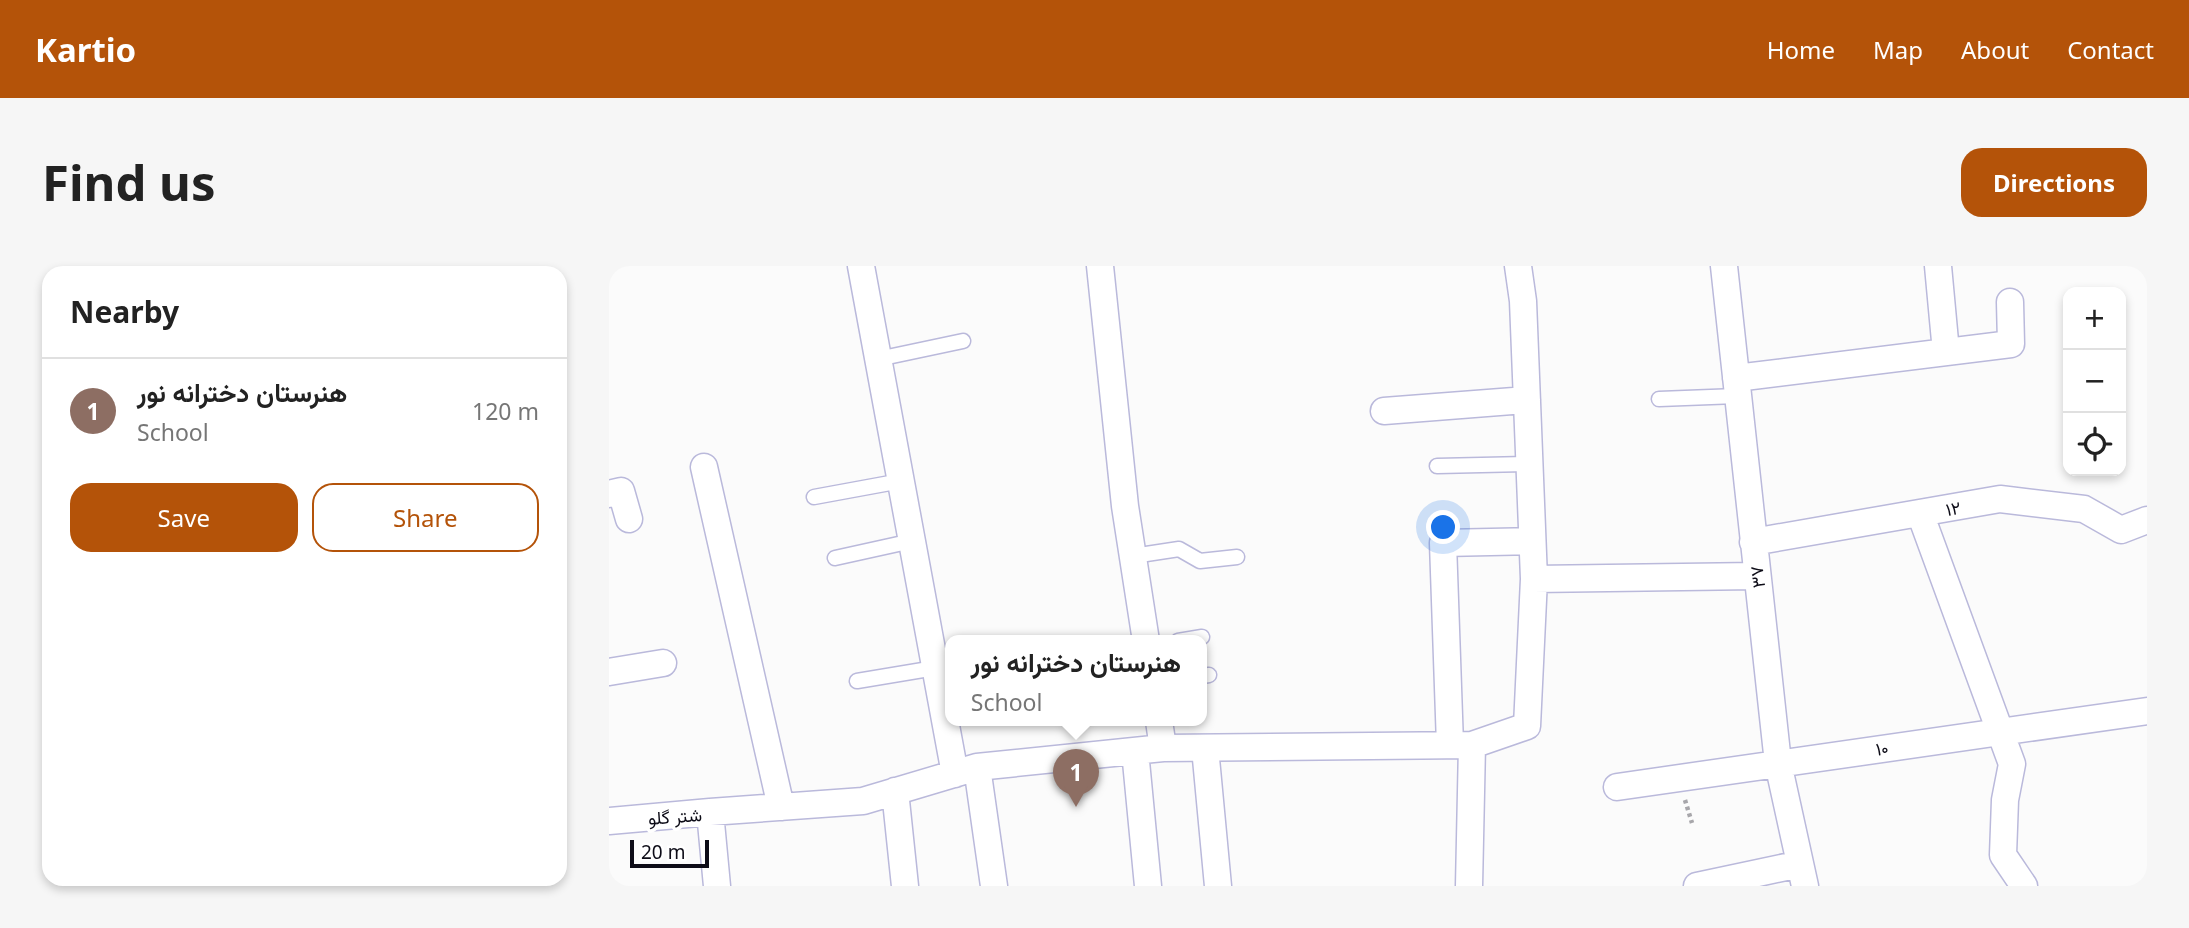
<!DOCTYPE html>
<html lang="en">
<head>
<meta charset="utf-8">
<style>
	:root { --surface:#fff; --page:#f6f6f6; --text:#222; --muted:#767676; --line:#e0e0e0; --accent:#b45309 }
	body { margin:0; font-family:"Noto Sans",Vazirmatn,sans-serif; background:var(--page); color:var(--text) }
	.controls { position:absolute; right:21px; top:21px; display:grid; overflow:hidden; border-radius:14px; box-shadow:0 4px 10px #0003 }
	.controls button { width:63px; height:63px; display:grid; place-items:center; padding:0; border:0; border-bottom:2px solid var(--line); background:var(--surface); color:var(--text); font:35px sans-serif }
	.scale { position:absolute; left:21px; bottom:18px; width:79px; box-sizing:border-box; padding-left:7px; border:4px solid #0d0c17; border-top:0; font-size:19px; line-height:24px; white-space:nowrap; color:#0d0c17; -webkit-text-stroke:5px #fff; paint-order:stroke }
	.you { position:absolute; left:835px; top:262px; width:24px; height:24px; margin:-18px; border:5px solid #fff; border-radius:50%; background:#1a73e8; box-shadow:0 0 0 10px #1a73e833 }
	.badge { display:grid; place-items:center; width:46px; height:46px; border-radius:50%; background:var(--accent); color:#fff; font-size:23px; font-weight:700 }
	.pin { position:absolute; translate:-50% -58px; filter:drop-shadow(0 2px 4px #0008) }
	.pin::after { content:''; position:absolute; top:37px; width:24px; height:21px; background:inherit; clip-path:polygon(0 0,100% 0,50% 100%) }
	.popup { position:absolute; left:336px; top:369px; width:262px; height:91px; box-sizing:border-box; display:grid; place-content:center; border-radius:14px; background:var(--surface); filter:drop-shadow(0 2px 5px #0005); font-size:23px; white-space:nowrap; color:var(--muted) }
	.popup b { font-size:26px; color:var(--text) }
	.popup::after { content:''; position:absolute; left:50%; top:100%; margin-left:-14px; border:14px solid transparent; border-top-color:var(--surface) }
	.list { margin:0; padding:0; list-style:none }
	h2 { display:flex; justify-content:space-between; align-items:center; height:91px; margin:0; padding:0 28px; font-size:30px }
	h2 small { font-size:23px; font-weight:400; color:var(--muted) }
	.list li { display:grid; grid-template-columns:46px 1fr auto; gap:21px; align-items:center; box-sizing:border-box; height:105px; padding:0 28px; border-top:2px solid var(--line) }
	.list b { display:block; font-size:26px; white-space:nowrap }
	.list p { margin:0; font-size:23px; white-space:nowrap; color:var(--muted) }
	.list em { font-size:23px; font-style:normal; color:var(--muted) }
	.actions { display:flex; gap:14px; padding:21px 28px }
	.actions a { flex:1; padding:16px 0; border:2px solid var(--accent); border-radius:21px; text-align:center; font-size:24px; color:var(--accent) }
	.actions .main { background:var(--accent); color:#fff }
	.icon { flex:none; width:38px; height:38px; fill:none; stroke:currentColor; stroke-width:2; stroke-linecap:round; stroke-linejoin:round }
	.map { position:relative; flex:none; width:1538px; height:620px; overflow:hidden; border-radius:21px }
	header { display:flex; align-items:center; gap:42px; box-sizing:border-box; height:98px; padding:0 35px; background:var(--accent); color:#fff }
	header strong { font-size:33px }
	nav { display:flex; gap:38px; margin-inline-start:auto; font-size:24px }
	.intro { display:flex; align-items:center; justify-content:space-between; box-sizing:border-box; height:168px; padding:0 42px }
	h1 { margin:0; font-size:49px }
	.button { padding:18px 32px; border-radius:21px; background:var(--accent); color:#fff; font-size:24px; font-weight:700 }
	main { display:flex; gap:42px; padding:0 42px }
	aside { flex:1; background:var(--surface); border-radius:21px; box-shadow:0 4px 10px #0003 }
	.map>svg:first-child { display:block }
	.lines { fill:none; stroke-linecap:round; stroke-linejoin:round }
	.lane-casing { stroke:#bab9db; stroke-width:17 }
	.street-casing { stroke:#bab9db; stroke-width:29 }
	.path { stroke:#a7a6aa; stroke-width:4.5; stroke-dasharray:3.5 3.5; stroke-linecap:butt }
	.lane { stroke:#fff; stroke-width:14 }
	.street { stroke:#fff; stroke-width:26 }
	.labels { text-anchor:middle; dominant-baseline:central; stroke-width:7; stroke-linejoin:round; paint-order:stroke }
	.street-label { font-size:18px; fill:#0d0c17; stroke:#fff }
</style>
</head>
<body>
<header>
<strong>Kartio</strong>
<nav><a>Home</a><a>Map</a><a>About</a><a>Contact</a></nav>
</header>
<div class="intro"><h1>Find us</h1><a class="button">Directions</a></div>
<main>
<aside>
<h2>Nearby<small></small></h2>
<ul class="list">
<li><span class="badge" style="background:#8d6e63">1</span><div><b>هنرستان دخترانه نور</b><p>School</p></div><em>120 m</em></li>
</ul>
<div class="actions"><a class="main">Save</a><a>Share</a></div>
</aside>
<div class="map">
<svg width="1538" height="620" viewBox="0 0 1538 620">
	<rect width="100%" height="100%" fill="#fbfbfb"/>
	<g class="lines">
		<g class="lane-casing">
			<path id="lane" d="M269,93l85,-18
				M1050,133l78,-3
				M828,200l92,-2
				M205,231l87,-16
				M524,290l46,-7 21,12 37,-4
				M226,292l77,-17
				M569,375l24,-4
				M593,410l7,-1
				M248,415l78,-13"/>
		</g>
		<g class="street-casing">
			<path id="street" d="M252,0l94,508
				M491,0l25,240 21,135
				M909,0l5,35 11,278
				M1115,0l54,497 27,123
				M1329,0l8,86
				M1127,112l275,-34 -1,-42
				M775,145l143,-11
				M95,201l77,340
				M0,228l12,-3 8,28
				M1311,247l92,251 -7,36 -2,55 21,31
				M1144,276l247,-43 84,10 37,21 26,-10
				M0,406l54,-9
				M550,455l4,27
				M841,479l-7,-202 89,-2
				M596,482l13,138
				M526,485l13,135
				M368,501l17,119
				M1008,521l530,-76
				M286,525l10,95
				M101,546l153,-11 114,-34 186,-19 309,-3 55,-19 7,-147 222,-3
				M0,555l101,-9 7,74
				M860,620l3,-141
				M1088,620l103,-22"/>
		</g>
		<path class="path" d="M1076,534l7,23"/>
		<use href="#lane" class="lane"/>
		<use href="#street" class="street"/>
	</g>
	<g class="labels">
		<g class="street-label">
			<text transform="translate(1344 242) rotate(-10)">۱۲</text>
			<text transform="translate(1148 311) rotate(-97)">۳۷</text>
			<text transform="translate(1273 482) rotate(-8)">۱۰</text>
			<text transform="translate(66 550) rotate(-4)">شتر گلو</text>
		</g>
	</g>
</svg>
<div class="controls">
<button>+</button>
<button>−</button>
<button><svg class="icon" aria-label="locate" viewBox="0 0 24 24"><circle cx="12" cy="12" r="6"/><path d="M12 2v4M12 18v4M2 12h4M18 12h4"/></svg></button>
</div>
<div class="scale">20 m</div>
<div class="you"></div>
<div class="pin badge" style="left:467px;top:541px;background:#8d6e63">1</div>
<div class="popup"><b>هنرستان دخترانه نور</b>School</div>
</div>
</main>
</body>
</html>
